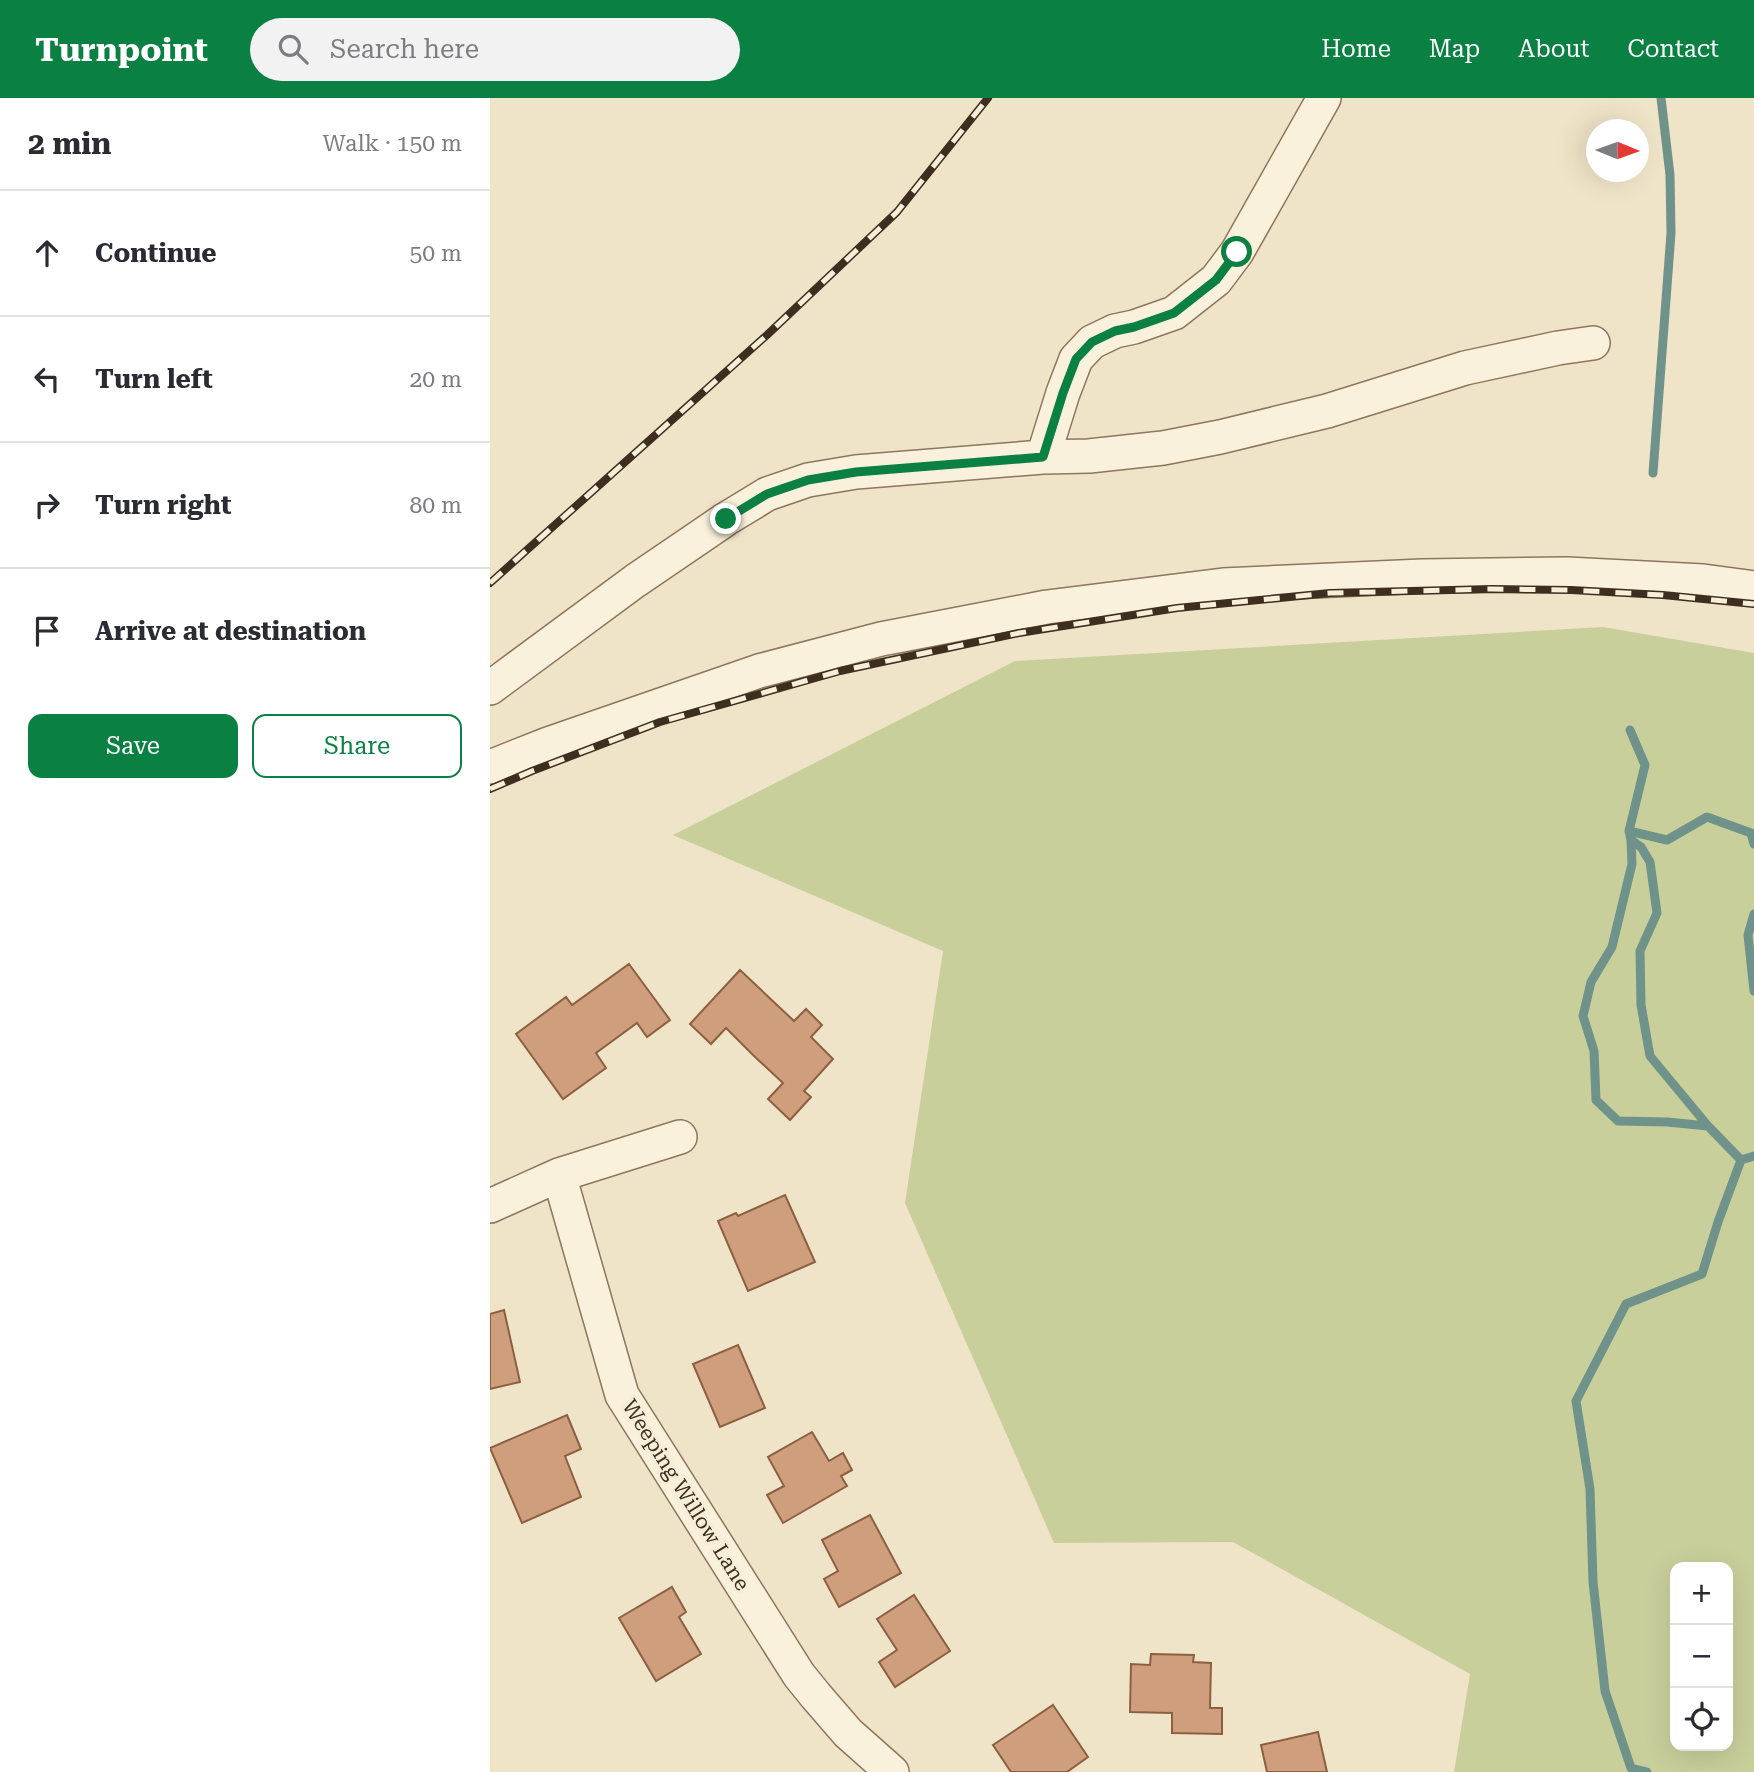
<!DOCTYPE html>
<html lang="en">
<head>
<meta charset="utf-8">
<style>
	:root { --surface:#fff; --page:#f2f2f3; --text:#2b2b33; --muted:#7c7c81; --line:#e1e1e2; --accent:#0b8043 }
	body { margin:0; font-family:"Roboto Serif",serif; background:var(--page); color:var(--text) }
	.controls { position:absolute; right:21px; bottom:21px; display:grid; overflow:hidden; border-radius:14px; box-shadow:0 7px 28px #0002 }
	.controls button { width:63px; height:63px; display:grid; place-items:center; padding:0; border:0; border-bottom:2px solid var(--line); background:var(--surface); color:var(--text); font:35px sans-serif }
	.compass { position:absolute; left:1096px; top:21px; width:63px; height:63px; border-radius:50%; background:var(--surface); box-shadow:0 7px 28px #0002; rotate:91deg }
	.stop { position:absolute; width:21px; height:21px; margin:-16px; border:5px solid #0b8043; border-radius:50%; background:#fff }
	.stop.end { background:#0b8043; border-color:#fff; box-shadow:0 2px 7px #0008 }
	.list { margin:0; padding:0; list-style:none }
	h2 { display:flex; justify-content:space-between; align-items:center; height:91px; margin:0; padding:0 28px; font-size:30px }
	h2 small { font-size:23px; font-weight:400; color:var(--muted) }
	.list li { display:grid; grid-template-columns:46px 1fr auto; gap:21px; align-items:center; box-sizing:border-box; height:126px; padding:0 28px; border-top:2px solid var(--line) }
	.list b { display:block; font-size:26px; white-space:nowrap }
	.list em { font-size:23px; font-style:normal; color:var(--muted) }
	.actions { display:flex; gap:14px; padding:21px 28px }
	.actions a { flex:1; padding:16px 0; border:2px solid var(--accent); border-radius:14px; text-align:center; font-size:24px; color:var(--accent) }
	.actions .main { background:var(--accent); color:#fff }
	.icon { flex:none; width:38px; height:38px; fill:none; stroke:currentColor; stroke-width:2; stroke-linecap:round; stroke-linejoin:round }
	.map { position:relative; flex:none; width:1264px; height:1674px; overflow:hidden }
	header { display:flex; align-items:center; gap:42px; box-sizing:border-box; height:98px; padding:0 35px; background:var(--accent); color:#fff }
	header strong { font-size:33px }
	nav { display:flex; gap:38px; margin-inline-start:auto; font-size:24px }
	.search { width:490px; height:63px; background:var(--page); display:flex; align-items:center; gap:18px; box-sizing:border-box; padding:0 24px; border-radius:38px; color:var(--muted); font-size:26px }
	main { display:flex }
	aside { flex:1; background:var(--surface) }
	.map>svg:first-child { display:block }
	.green { fill:#c9cf9b; fill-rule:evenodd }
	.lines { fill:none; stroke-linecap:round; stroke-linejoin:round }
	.stream { stroke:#6f938a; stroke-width:9 }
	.building { fill:#cf9f7d; stroke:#8d5f41; stroke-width:2 }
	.street-casing { stroke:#8d765c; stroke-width:36 }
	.street { stroke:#faf1dc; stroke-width:33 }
	.rail-casing { stroke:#3d2e20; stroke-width:8 }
	.rail { stroke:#f7eed8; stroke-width:5; stroke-dasharray:16; stroke-linecap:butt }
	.route { stroke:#0b8043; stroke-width:9 }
	.labels { text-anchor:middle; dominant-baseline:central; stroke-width:7; stroke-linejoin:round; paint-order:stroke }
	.street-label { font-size:21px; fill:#3d2e20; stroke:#f7eed8 }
</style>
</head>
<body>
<header>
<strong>Turnpoint</strong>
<div class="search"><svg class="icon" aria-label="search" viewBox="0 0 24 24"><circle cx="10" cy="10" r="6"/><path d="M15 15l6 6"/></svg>Search here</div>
<nav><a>Home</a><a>Map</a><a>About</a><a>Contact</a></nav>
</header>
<main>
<aside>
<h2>2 min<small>Walk · 150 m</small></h2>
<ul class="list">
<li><svg class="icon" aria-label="ahead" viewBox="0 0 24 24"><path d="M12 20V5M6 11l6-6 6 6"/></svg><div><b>Continue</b></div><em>50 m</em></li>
<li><svg class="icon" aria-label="left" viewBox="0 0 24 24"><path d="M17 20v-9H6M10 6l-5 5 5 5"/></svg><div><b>Turn left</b></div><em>20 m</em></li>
<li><svg class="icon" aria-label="right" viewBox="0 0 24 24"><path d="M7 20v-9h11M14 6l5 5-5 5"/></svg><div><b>Turn right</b></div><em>80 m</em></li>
<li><svg class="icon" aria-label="arrive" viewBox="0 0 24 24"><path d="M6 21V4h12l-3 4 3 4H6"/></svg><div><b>Arrive at destination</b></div></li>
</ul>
<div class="actions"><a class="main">Save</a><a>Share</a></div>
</aside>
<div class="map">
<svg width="1264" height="1674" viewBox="0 0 1264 1674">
	<rect width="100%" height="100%" fill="#f0e4c8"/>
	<path class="green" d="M1113,529l151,26v1119h-300l16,-98 -237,-132 -179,1 -149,-340 38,-252 -270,-116 342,-174zM1185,1469h53v179h-53z"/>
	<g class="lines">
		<path class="stream" d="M1163,375l18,-240 -1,-58 -9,-77
			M1140,632l15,35 -16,66 38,9 40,-23 44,16 3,11
			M1139,733l2,9 1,24 -20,83 -21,35 -8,34 11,35 2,49 22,21 49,1 41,4 33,34
			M1141,742l10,7 9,15 7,51 -17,38 1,54 9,51 58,70
			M1264,816l-6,21 6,56
			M1157,1674l-16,-4 -26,-77 -12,-109 -3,-93 -14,-88 50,-97 76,-30 16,-52 23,-62 13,-4"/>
	</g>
	<path class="building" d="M139,866l41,56 -23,17 -10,-14 -41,30 10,15 -43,31 -47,-65 50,-37 6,8z
		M250,872l54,51 12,-12 16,16 -11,12 22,22 -29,32 7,6 -21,23 -22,-21 15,-16 -30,-28 -27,-27 -15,16 -21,-20z
		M295,1097l30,67 -67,29 -30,-70 18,-8 2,3z
		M14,1212l16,72 -30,7v-75z
		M248,1247l27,63 -45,19 -27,-63z
		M77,1317l14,34 -16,7 16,41 -59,26 -32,-75z
		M322,1334l17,29 14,-8 9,17 -11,6 6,10 -64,37 -16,-28 17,-9 -16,-29z
		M380,1417l31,58 -62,34 -15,-28 14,-8 -16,-31z
		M182,1489l14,25 -7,5 22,37 -45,27 -37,-63z
		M424,1497l36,56 -55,36 -16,-25 18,-12 -20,-31z
		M661,1556l43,1 -1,7 18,1 -1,45h12v26l-50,-1v-20l-42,-1 1,-48 19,1z
		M563,1607l35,52 -21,15h-56l-18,-27z
		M828,1634l9,40h-60l-6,-27z"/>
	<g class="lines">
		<g class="street-casing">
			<path id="street" d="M553,359l20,-64 13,-34 16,-17 23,-11 19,-4 40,-14 42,-33 21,-28 87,-154
				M0,590l145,-107 91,-62 41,-25 41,-14 48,-8 187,-15 46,-1 74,-8 57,-11 107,-26 138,-43 93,-20 35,-5
				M0,669l58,-23 211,-73 122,-32 166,-32 176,-22 199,-9 145,-2 136,7 51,7
				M69,1077l63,220 177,280 17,21 32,37 44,39
				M0,1108l69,-31 121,-38"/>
		</g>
		<use href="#street" class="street"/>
		<g class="rail-casing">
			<path id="rail" d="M0,485l277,-248 130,-123 91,-114
				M0,691l42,-18 128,-49 180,-51 179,-38 158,-25 153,-15 162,-4 79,1 92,5 91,9"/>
		</g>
		<use href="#rail" class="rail"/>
	</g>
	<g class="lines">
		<path class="route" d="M236,421l41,-25 41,-14 48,-8 187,-15 20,-64 13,-34 16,-17 23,-11 19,-4 40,-14 42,-33 21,-28"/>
	</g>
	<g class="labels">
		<g class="street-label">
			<text transform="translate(196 1397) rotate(58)">Weeping Willow Lane</text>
		</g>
	</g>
</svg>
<div class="controls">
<button>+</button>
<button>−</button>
<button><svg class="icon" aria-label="locate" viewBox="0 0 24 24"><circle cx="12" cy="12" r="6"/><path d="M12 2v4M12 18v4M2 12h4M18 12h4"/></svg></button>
</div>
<svg class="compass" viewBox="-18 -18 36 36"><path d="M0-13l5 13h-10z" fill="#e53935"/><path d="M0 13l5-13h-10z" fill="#7c7c81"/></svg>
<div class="stop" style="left:747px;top:154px"></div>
<div class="stop end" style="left:236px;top:421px"></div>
</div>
</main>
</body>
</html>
